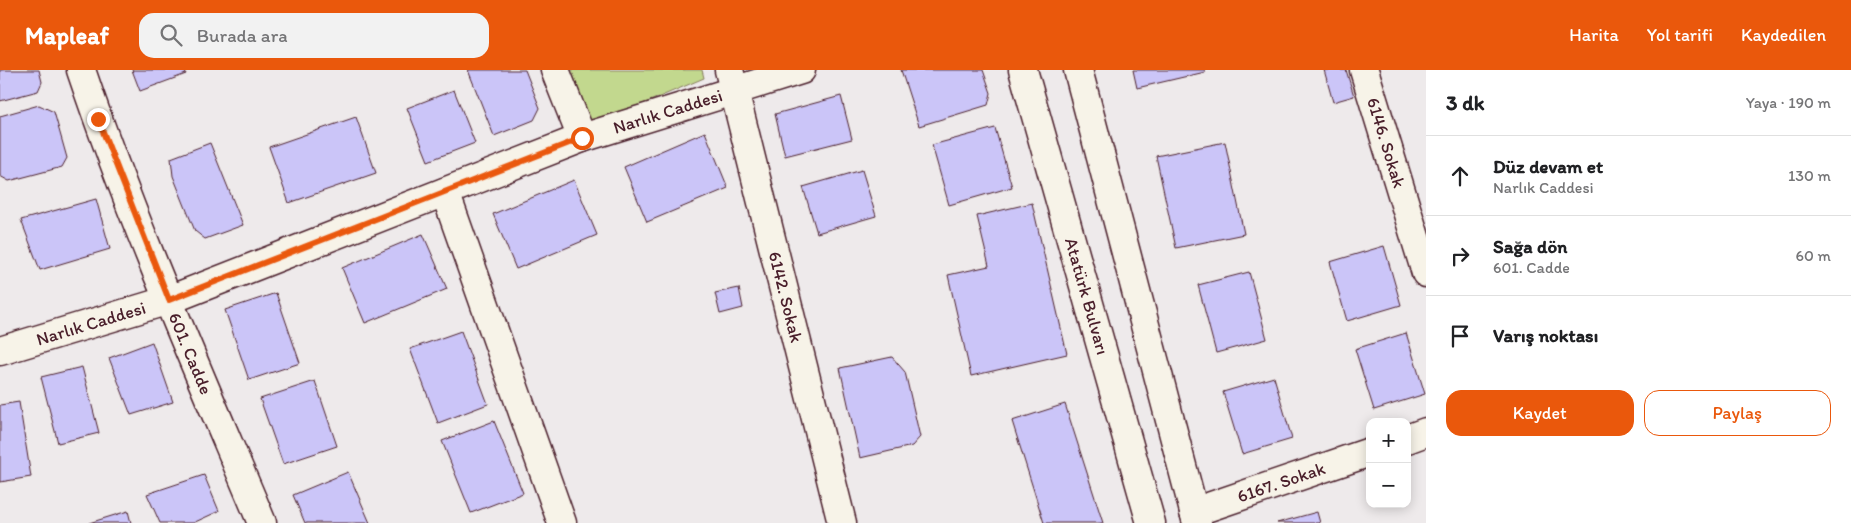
<!DOCTYPE html>
<html lang="tr">
<head>
<meta charset="utf-8">
<style>
	:root { --surface:#fff; --page:#f2f2f2; --text:#202124; --muted:#757577; --line:#e0e0e0; --accent:#ea580c }
	body { margin:0; font-family:Itim,sans-serif; background:var(--page); color:var(--text) }
	.controls { position:absolute; right:15px; bottom:15px; display:grid; overflow:hidden; border-radius:10px; box-shadow:0 2px 12px #0003 }
	.controls button { width:45px; height:45px; display:grid; place-items:center; padding:0; border:0; border-bottom:1px solid var(--line); background:var(--surface); color:var(--text); font:25px sans-serif }
	.stop { position:absolute; width:15px; height:15px; margin:-11px; border:4px solid #ea580c; border-radius:50%; background:#fff }
	.stop.end { background:#ea580c; border-color:#fff; box-shadow:0 1px 5px #0008 }
	.list { margin:0; padding:0; list-style:none }
	h2 { display:flex; justify-content:space-between; align-items:center; height:65px; margin:0; padding:0 20px; font-size:21px }
	h2 small { font-size:16px; font-weight:400; color:var(--muted) }
	.list li { display:grid; grid-template-columns:32px 1fr auto; gap:15px; align-items:center; box-sizing:border-box; height:80px; padding:0 20px; border-top:1px solid var(--line) }
	.list b { display:block; font-size:19px; white-space:nowrap }
	.list p { margin:0; font-size:16px; white-space:nowrap; color:var(--muted) }
	.list em { font-size:16px; font-style:normal; color:var(--muted) }
	.actions { display:flex; gap:10px; padding:15px 20px }
	.actions a { flex:1; padding:11px 0; border:1px solid var(--accent); border-radius:15px; text-align:center; font-size:18px; color:var(--accent) }
	.actions .main { background:var(--accent); color:#fff }
	.icon { flex:none; width:28px; height:28px; fill:none; stroke:currentColor; stroke-width:2; stroke-linecap:round; stroke-linejoin:round }
	.map { position:relative; flex:none; width:1426px; height:453px; overflow:hidden }
	header { display:flex; align-items:center; gap:30px; box-sizing:border-box; height:70px; padding:0 25px; background:var(--accent); color:#fff }
	header strong { font-size:24px }
	nav { display:flex; gap:28px; margin-inline-start:auto; font-size:18px }
	.search { width:350px; height:45px; background:var(--page); display:flex; align-items:center; gap:12px; box-sizing:border-box; padding:0 18px; border-radius:15px; color:var(--muted); font-size:19px }
	main { display:flex }
	aside { flex:1; background:var(--surface) }
	.map>svg:first-child { display:block }
	.green { fill:#c2d88e; stroke:#867c5c }
	.building { fill:#cbc5f8; stroke:#4a1f2b }
	.lines { fill:none; stroke-linecap:round; stroke-linejoin:round }
	.minor-casing { stroke:#4a1f2b; stroke-width:31 }
	.major-casing { stroke:#4a1f2b; stroke-width:31 }
	.minor { stroke:#f7f3e8; stroke-width:28 }
	.major { stroke:#f7f3e8; stroke-width:28 }
	.route { stroke:#ea580c; stroke-width:6 }
	.labels { text-anchor:middle; dominant-baseline:central; stroke-width:4; stroke-linejoin:round; paint-order:stroke }
	.street-label { font-size:18px; fill:#4a1f2b; stroke:#f7f3e8 }
</style>
</head>
<body>
<header>
<strong>Mapleaf</strong>
<div class="search"><svg class="icon" aria-label="search" viewBox="0 0 24 24"><circle cx="10" cy="10" r="6"/><path d="M15 15l6 6"/></svg>Burada ara</div>
<nav><a>Harita</a><a>Yol tarifi</a><a>Kaydedilen</a></nav>
</header>
<main>
<div class="map">
<svg width="1426" height="453" viewBox="0 0 1426 453">
	<rect width="100%" height="100%" fill="#eeeaeb"/>
	<filter id="ink" filterUnits="userSpaceOnUse"><feTurbulence type="fractalNoise" baseFrequency=".02" numOctaves="2"/><feDisplacementMap in="SourceGraphic" scale="10" xChannelSelector="R" yChannelSelector="G"/><feConvolveMatrix kernelMatrix="1 2 1 2 8 2 1 2 1" color-interpolation-filters="sRGB"/></filter>
	<g filter="url(#ink)">
		<path class="green" d="M563,0h139l2,8 -118,50z"/>
		<path class="building" d="M0,0h39l3,12 -4,9 -38,10z
			M132,0h52l2,4 -46,17z
			M468,0h57l15,38 -6,12 -40,16z
			M901,0h82l8,23 -3,12 -69,21z
			M1133,0h72v2l-68,16z
			M1324,0h22l8,26 -21,6z
			M454,20l21,53 -47,18 -21,-53z
			M841,26l11,43 -67,17 -10,-42z
			M39,35l15,7 13,46 -5,9 -53,14 -9,-5v-60z
			M356,47l20,56 -87,30 -20,-56z
			M995,58l17,59 -63,18 -17,-60z
			M705,62l23,56 -81,34 -23,-55z
			M1225,72l19,92 -68,14 -20,-92z
			M210,73l33,82 -38,14 -10,-8 -22,-55 -2,-18z
			M862,100l14,46 -59,17 -14,-46z
			M574,110l23,55 -81,34 -23,-55z
			M96,129l14,50 -70,21 -19,-50z
			M1032,133l35,151 -96,22 -23,-101 41,-9 -12,-50z
			M423,164l24,55 -82,34 -23,-55z
			M1384,176l17,59 -54,16 -17,-59z
			M1249,202l18,67 -51,14 -18,-68z
			M739,218l4,20 -23,6 -5,-21z
			M276,223l24,70 -51,17 -24,-70z
			M461,261l27,73 -50,19 -28,-74z
			M1406,263l19,61 -51,16 -19,-61z
			M152,272l21,60 -42,13 -22,-57z
			M892,287l13,15 15,65 -8,9 -52,12 -20,-90z
			M82,297l17,66 -41,10 -17,-66z
			M1274,307l18,62 -50,15 -19,-62z
			M315,311l22,65 -54,18 -23,-65z
			M19,332l12,75 -31,5v-77z
			M1065,334l38,119h-59l-32,-102z
			M494,351l29,72 -52,20 -29,-72z
			M348,402l22,51h-65l-12,-28z
			M204,405l15,36 -26,12h-33l-13,-29z
			M128,441l3,12h-42z
			M1317,442l3,11h-43z"/>
		<g class="lines">
			<g class="minor-casing">
				<g id="minor">
					<path id="s1" d="M81,0c52,154 118,303 181,453"/>
					<path d="M555,0l27,68"/>
					<path id="s2" d="M729,0l113,453"/>
					<path id="s3" d="M1364,0l62,203"/>
					<path d="M445,122l117,331"/>
					<path id="s4" d="M0,281l169,-51 413,-162 219,-68"/>
					<path d="M1407,369l19,-7"/>
					<path id="s5" d="M1194,442l176,-60"/>
				</g>
			</g>
			<g class="major-casing">
				<g id="major">
					<path id="s6" d="M1023,0l128,453"/>
					<path d="M1078,0l119,453"/>
				</g>
			</g>
			<use href="#minor" class="minor"/>
			<use href="#major" class="major"/>
		</g>
	</g>
	<g class="lines" filter="url(#ink)">
		<path class="route" d="M98,49l71,181 413,-162"/>
	</g>
	<g class="labels">
		<g class="street-label">
			<text stroke="none"><textPath href="#s4" startOffset="710">Narlık Caddesi</textPath></text>
			<text stroke="none"><textPath href="#s3" startOffset="76">6146. Sokak</textPath></text>
			<text stroke="none"><textPath href="#s2" startOffset="234">6142. Sokak</textPath></text>
			<text stroke="none"><textPath href="#s6" startOffset="235">Atatürk Bulvarı</textPath></text>
			<text stroke="none"><textPath href="#s4" startOffset="95">Narlık Caddesi</textPath></text>
			<text stroke="none"><textPath href="#s1" startOffset="304">601. Cadde</textPath></text>
			<text stroke="none"><textPath href="#s5" startOffset="92">6167. Sokak</textPath></text>
		</g>
	</g>
</svg>
<div class="controls">
<button>+</button>
<button>−</button>
</div>
<div class="stop" style="left:582px;top:68px"></div>
<div class="stop end" style="left:98px;top:49px"></div>
</div>
<aside>
<h2>3 dk<small>Yaya · 190 m</small></h2>
<ul class="list">
<li><svg class="icon" aria-label="ahead" viewBox="0 0 24 24"><path d="M12 20V5M6 11l6-6 6 6"/></svg><div><b>Düz devam et</b><p>Narlık Caddesi</p></div><em>130 m</em></li>
<li><svg class="icon" aria-label="right" viewBox="0 0 24 24"><path d="M7 20v-9h11M14 6l5 5-5 5"/></svg><div><b>Sağa dön</b><p>601. Cadde</p></div><em>60 m</em></li>
<li><svg class="icon" aria-label="arrive" viewBox="0 0 24 24"><path d="M6 21V4h12l-3 4 3 4H6"/></svg><div><b>Varış noktası</b></div></li>
</ul>
<div class="actions"><a class="main">Kaydet</a><a>Paylaş</a></div>
</aside>
</main>
</body>
</html>
